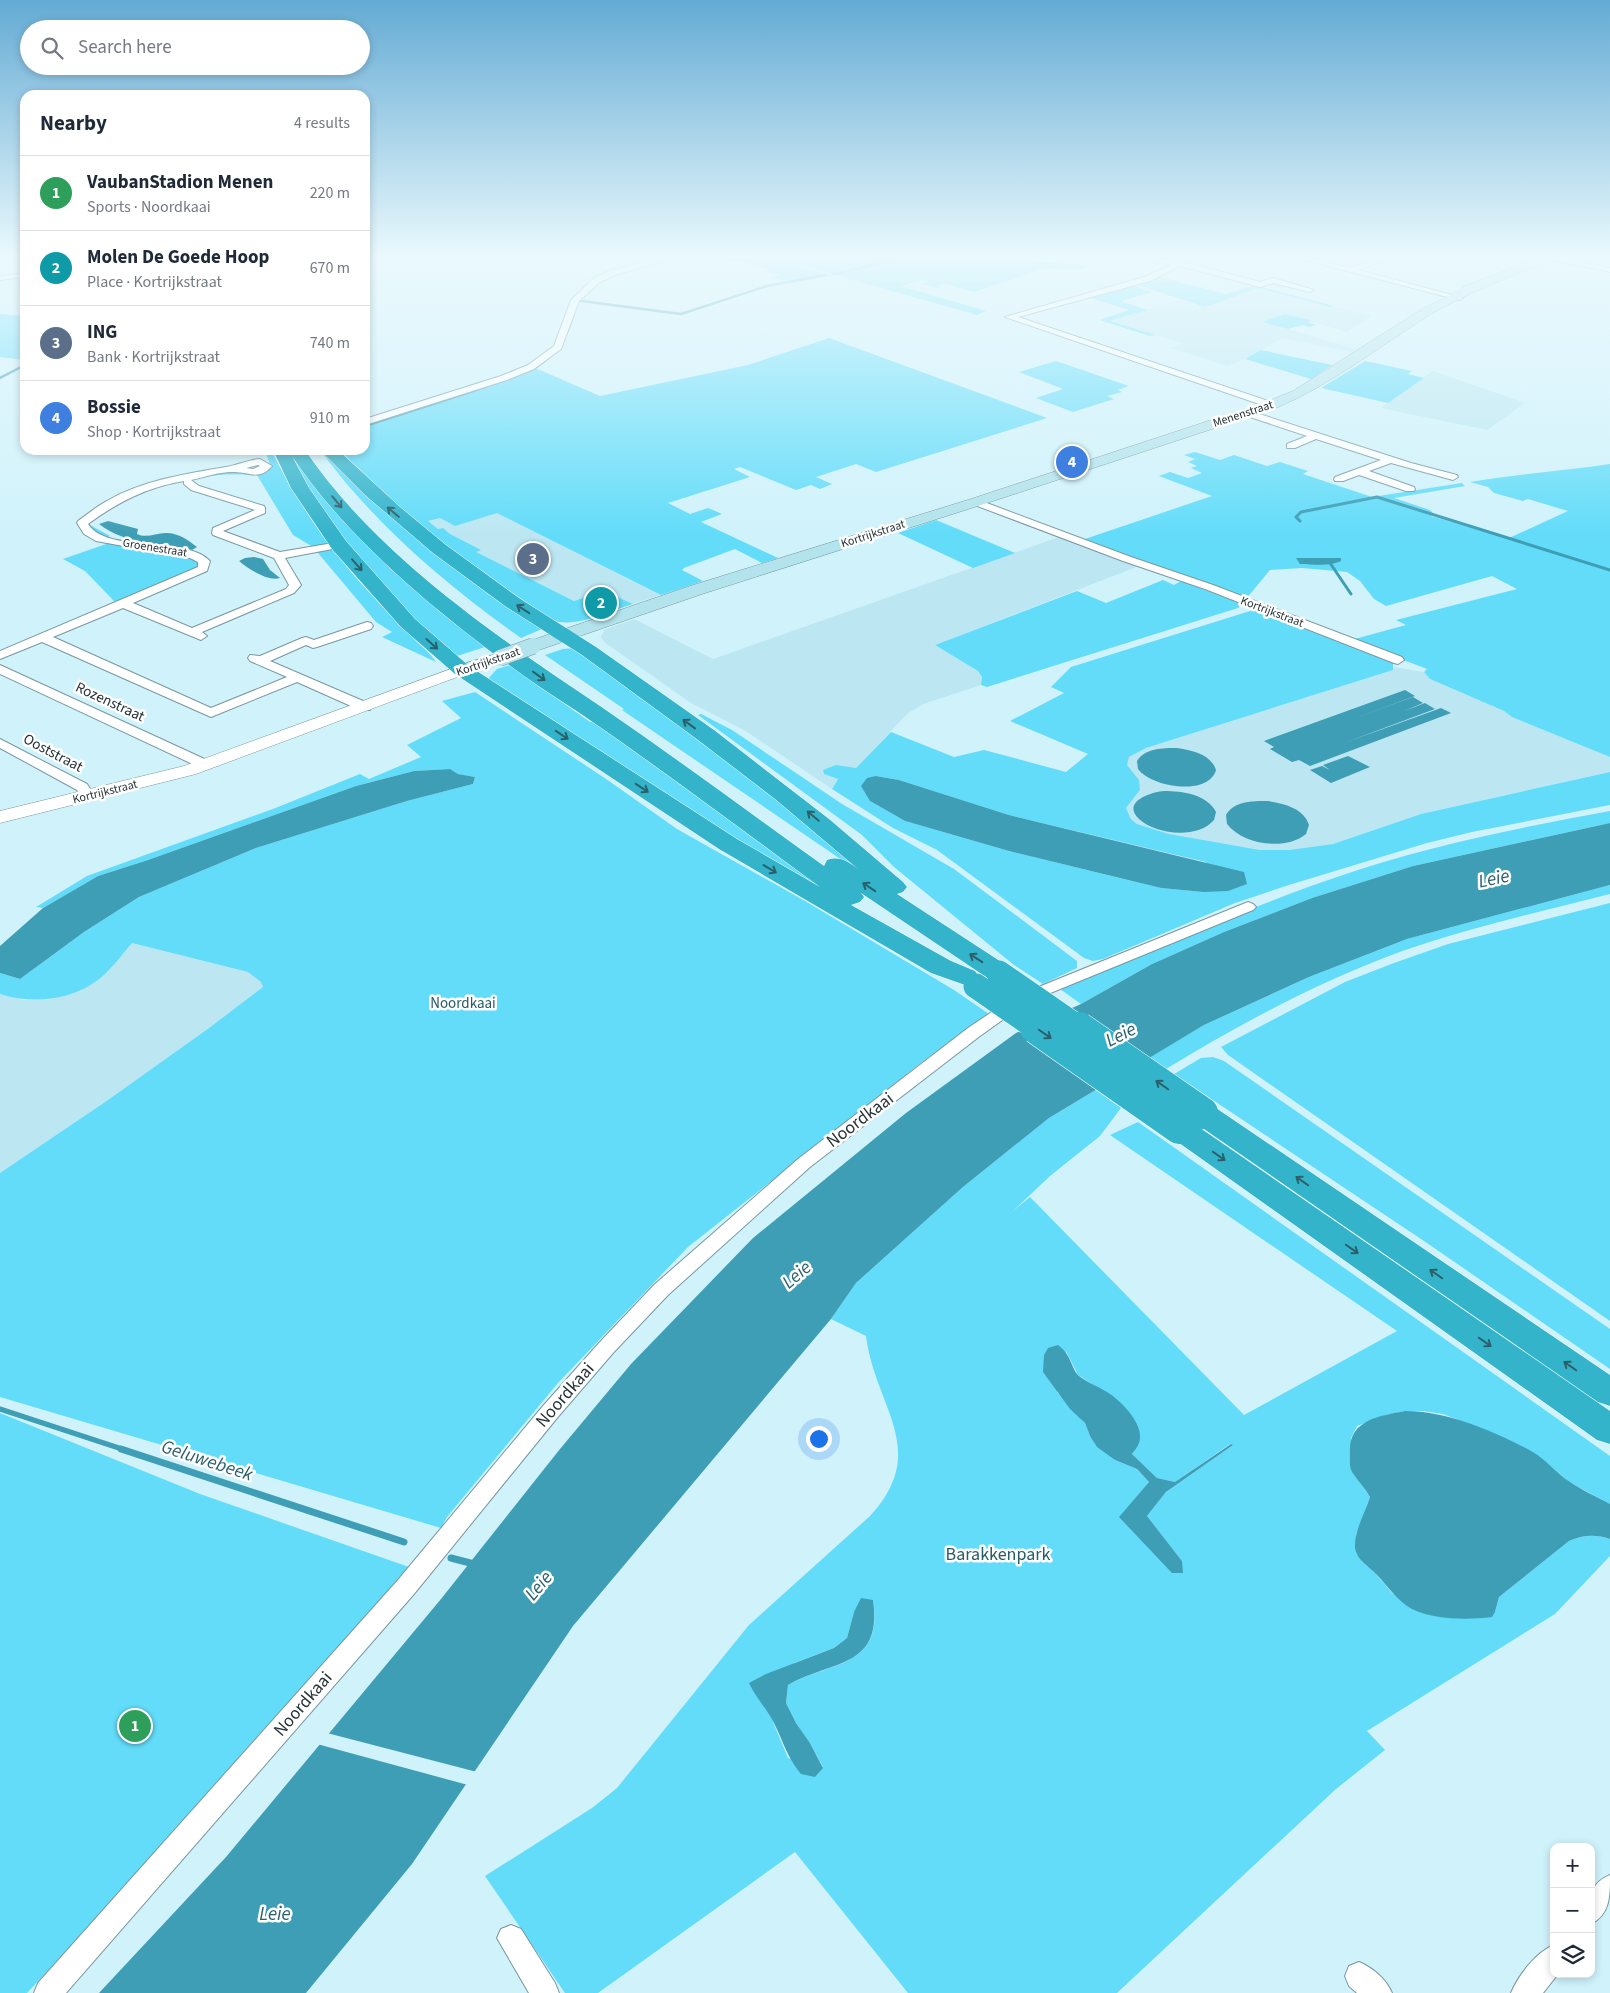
<!DOCTYPE html>
<html lang="en">
<head>
<meta charset="utf-8">
<style>
	:root { --surface:#fff; --page:#f6f6f7; --text:#1f2937; --muted:#747a83; --line:#e0e1e3; --accent:#7c3aed }
	body { margin:0; font-family:"Source Sans 3",sans-serif; background:var(--page); color:var(--text) }
	.controls { position:absolute; right:15px; bottom:15px; display:grid; overflow:hidden; border-radius:10px; box-shadow:0 2px 8px #0003 }
	.controls button { width:45px; height:45px; display:grid; place-items:center; padding:0; border:0; border-bottom:1px solid var(--line); background:var(--surface); color:var(--text); font:25px sans-serif }
	.you { position:absolute; left:818px; top:1438px; width:18px; height:18px; margin:-12px; border:4px solid #fff; border-radius:50%; background:#1a73e8; box-shadow:0 0 0 8px #1a73e833 }
	.badge { display:grid; place-items:center; width:32px; height:32px; border-radius:50%; background:var(--accent); color:#fff; font-size:16px; font-weight:700 }
	.pin { position:absolute; translate:-50% -50%; border:2px solid #fff; box-shadow:0 1px 5px #0006 }
	.list { margin:0; padding:0; list-style:none }
	h2 { display:flex; justify-content:space-between; align-items:center; height:65px; margin:0; padding:0 20px; font-size:21px }
	h2 small { font-size:16px; font-weight:400; color:var(--muted) }
	.list li { display:grid; grid-template-columns:32px 1fr auto; gap:15px; align-items:center; box-sizing:border-box; height:75px; padding:0 20px; border-top:1px solid var(--line) }
	.list b { display:block; font-size:19px; white-space:nowrap }
	.list p { margin:0; font-size:16px; white-space:nowrap; color:var(--muted) }
	.list em { font-size:16px; font-style:normal; color:var(--muted) }
	.icon { flex:none; width:28px; height:28px; fill:none; stroke:currentColor; stroke-width:2; stroke-linecap:round; stroke-linejoin:round }
	.map { position:relative; flex:none; width:1610px; height:1993px; overflow:hidden }
	.search { position:absolute; background:var(--surface); box-shadow:0 2px 8px #0003; left:20px; top:20px; width:350px; height:55px; display:flex; align-items:center; gap:12px; box-sizing:border-box; padding:0 18px; border-radius:28px; color:var(--muted); font-size:19px }
	.panel { position:absolute; background:var(--surface); box-shadow:0 2px 8px #0003; left:20px; top:90px; width:350px; height:365px; border-radius:15px }
	.map>svg:first-child { display:block }
	.built { fill:#bce7f2 }
	.green { fill:#63dcf9; fill-rule:evenodd }
	.water { fill:#3e9eb5 }
	.pier { fill:#d0f2fb }
	.lines { fill:none; stroke-linecap:round; stroke-linejoin:round }
	.stream-far3 { stroke:#3e9eb5; stroke-width:2.5 }
	.stream-far2 { stroke:#3e9eb5; stroke-width:3 }
	.stream-far1 { stroke:#3e9eb5; stroke-width:5 }
	.stream { stroke:#3e9eb5; stroke-width:7 }
	.minor-casing { stroke:#7897a0; stroke-width:2 }
	.tertiary-casing { stroke:#7897a0; stroke-width:1 }
	.secondary-casing { stroke:#7897a0; stroke-width:1 }
	.trunk-casing { stroke:#fff; stroke-width:1 }
	.minor { fill:#fff; fill-rule:evenodd }
	.tertiary { fill:#fff; fill-rule:evenodd }
	.secondary { fill:#b3e3ec; fill-rule:evenodd }
	.trunk { fill:#34b4cb; fill-rule:evenodd }
	.secondary-bridge-casing { stroke:#7897a0; stroke-width:17; stroke-linecap:butt }
	.trunk-bridge-far1-casing { stroke:#fff; stroke-width:26; stroke-linecap:butt }
	.trunk-bridge-casing { stroke:#fff; stroke-width:33; stroke-linecap:butt }
	.secondary-bridge { stroke:#b3e3ec; stroke-width:16 }
	.trunk-bridge-far1 { stroke:#34b4cb; stroke-width:25 }
	.trunk-bridge { stroke:#34b4cb; stroke-width:32 }
	.oneway { stroke:#2b606a }
	.labels { text-anchor:middle; dominant-baseline:central; stroke-width:5; stroke-linejoin:round; paint-order:stroke }
	.far-street-label { font-size:12px; fill:#263336; stroke:#fff }
	.street-label { font-size:15px; fill:#263336; stroke:#fff }
	.park-label { font-size:15px; fill:#275b68; stroke:#fff }
	.near-street-label { font-size:18px; fill:#263336; stroke:#fff }
	.near-park-label { font-size:18px; fill:#275b68; stroke:#fff }
	.near-water-label { font-size:19px; font-style:italic; fill:#2a5f6c; stroke:#fff }
</style>
</head>
<body>
<div class="map">
<svg width="1610" height="1993" viewBox="0 0 1610 1993">
	<rect width="100%" height="100%" fill="#d0f2fb"/>
	<path class="built" d="M1259,288l113,28 -25,16 -62,-18 -22,8 94,27 -6,3 -69,-14 -37,21 -18,7 -56,-18 13,-4 -75,-23 70,-21 26,7z
		M1433,371l92,32 -38,27 -106,-22z
		M497,512l129,66 35,17 -28,9 -29,-13 -30,10 -99,-49 5,-2 -30,-16 -7,-6 -5,1 -10,-8 12,-3 15,8z
		M1062,536l77,30 -204,79 43,26 4,6 -1,8 -58,19 -16,10 -51,54 -25,9 7,1 -6,11 -88,-59 -53,-27 -87,-61 -3,-5 3,-7 30,-11 79,40z
		M1394,667l30,5 6,7 74,32 8,6 98,40v15l-189,42 -88,30 -44,6h-29l-91,-16 -32,-10 -6,-5 -5,-11 14,-18 -14,-25 3,-8 17,-9 247,-78z
		M132,943l116,29 13,10 2,5 -54,41 -101,72 -108,73v-179l23,6h25l34,-11 26,-17z"/>
	<path class="green" d="M720,255h39l74,21 -41,6 -19,-4 5,-3 -13,-4 5,-2 -29,-8 -11,1 -9,-4 3,-2z
		M764,255h206l118,11 -7,4 -36,-2 -71,24 -29,-8 -7,2 3,1 -3,1 -17,-4 8,-2 -6,-2 -22,6 85,25 -9,4z
		M1159,277l67,17 29,-9 79,21 -3,1 -72,-19 -54,19 -71,-23z
		M1131,285l21,7 -31,9 26,9 -37,11 45,14 -5,1 -51,-16 30,-10 -41,-13z
		M0,314l25,2v44l-25,-3z
		M1285,314l25,6 -2,2 9,3 -9,2 -5,-2 -15,4 -26,-7z
		M829,338l218,80 -171,54 -20,-8 -40,13 16,7 -12,5 -9,-4 -15,5 -56,-23 -6,2 16,8 -82,26 22,11 18,-6 14,6 -21,8 77,36 -16,5 -27,-14 -51,19 -2,2 21,11 -42,14 -164,-82 -42,13 -15,-8 -12,3 10,8 5,-1 7,6 31,16 -5,2 98,49 30,-10 29,13c-23,7 -50,21 -74,18 -11,-2 -23,-14 -33,-20 -66,-44 -131,-94 -186,-152h25v-26l168,-57 67,29 148,-31z
		M1261,350l71,15 -21,14 -66,-20z
		M1056,361l73,25 -11,4 4,2 -15,4 7,3 -41,13 -37,-14 27,-9 -44,-17z
		M1365,361l47,10 -4,3 16,4 -36,25 -67,-15z
		M265,450h6c27,53 56,97 97,141 13,15 28,30 42,44 9,10 20,17 26,27l-54,-25 10,-5 -16,-10 -63,-75 -20,-12 -36,-60c-12,0 -26,-1 -38,0 -47,3 -90,21 -129,47v3l20,11 -4,2 -20,-12v-6l56,-31 83,-19 15,2 30,-7z
		M289,450c18,28 40,52 63,77 42,44 85,84 133,120l-28,9 -49,-42 -85,-98z
		M320,450h4l218,179 -21,9c-58,-41 -113,-86 -160,-138 -15,-16 -28,-33 -41,-50z
		M1195,452l25,8 14,-5 33,11 13,-4 28,9 -5,3 69,23 90,-14 3,3 -71,12 36,12 3,3 -2,3 78,22 59,-27 -40,-12 -5,2 -29,-8 -6,-6 -18,-5c47,-8 93,-11 140,-18v293l-98,-40 -8,-6 -74,-32 -6,-7 3,-3 -76,-29 55,-15 -10,-5 121,-31 -25,-13 -106,30 -12,-7 -14,-18 -13,-9 -45,-4 -32,2 -24,29 -164,-59 130,-44 -53,-20 11,-4 18,6 14,-5 -11,-5 6,-2 -9,-4 7,-3 -11,-4z
		M936,520l79,33 -42,15 -75,-35z
		M112,542l36,9 42,6 10,5v5l-83,37 -32,-33 -22,-12z
		M1163,580l11,5 7,-4 61,23 -4,4 -251,79 -6,-2 1,-8 -4,-6 -43,-26 142,-54 29,12z
		M1260,610l133,51v9l-247,78 -17,9 -2,8 12,15 1,10 -14,18 5,11 6,5 32,10 91,16h29l44,-6 88,-30 189,-42v33l-138,27 -45,11 -138,42 -54,18 -132,56 -10,2 -9,-3 -147,-108 -44,-22 -61,-39 6,-10 -14,-5 -1,-4 13,-5 20,3 35,-36 63,25 30,-7 82,22 22,-18 -78,-33 54,-28 -13,-6 20,-20 179,-56zM876,776l23,4 110,35 197,47 -3,30 -42,-4 -152,-37 -104,-30 -35,-20z
		M575,648l164,119 118,99 1,5 -236,-161 2,-1 -79,-54 18,-6z
		M510,665l80,57 3,-1 230,162 -12,-1 -69,-37 -254,-166 9,-10z
		M475,692l134,89 68,48 128,72 149,89 35,24 -67,48 -234,185 -130,136 -111,134 -6,11 -441,-131v-224l108,-73 101,-72 54,-41 -2,-5 -13,-10 -116,-29c-8,9 -15,19 -23,27 -27,29 -72,36 -109,24v-21l20,6 64,-47 55,-35 117,-49 151,-47 66,-17 2,-7 -17,-3 -8,-5 -36,2 -58,15 -208,74 -50,16 -55,32 -7,-1 51,-31 186,-67 87,-35 9,5 52,-22 -14,-12 54,-27 -19,-17z
		M701,714l31,16 110,74 112,65 123,92v7l-34,16 -29,-19 -120,-98 -32,-32 -164,-120z
		M1610,811v12l-197,43 -101,32 -88,34 -72,32 -71,40 -21,-15c91,-38 183,-80 277,-112 89,-31 181,-49 273,-66z
		M1610,885v9c-71,18 -144,34 -213,59 -81,30 -157,71 -231,116l-17,-12 55,-32 105,-48 98,-38z
		M1610,903v418l-382,-266 -7,-8 124,-65 49,-19 54,-19z
		M1213,1057l11,4 386,268v40l-186,-128 -250,-167 27,-16z
		M1096,1090l25,18 -21,28 -50,40 -37,35 17,-14 214,218 153,-84 -287,-196 28,-13 472,334v48l-41,-22 -16,-14 -81,-43 -29,-11 -20,-3h-18l-19,4 -29,11 -6,12v32l19,27 -14,38 6,27 14,12 17,20 102,18 4,-15 70,-56c14,-6 26,-7 41,-2v17l-55,58 -188,117 18,19 -49,39 -219,204h-209l-113,-141 -197,141h-33l-80,-117 107,-68 25,-20 132,-163 121,-109c61,-67 5,-108 -4,-180l-35,-17 25,-36 107,-96 86,-69zM1066,1351l12,24 41,26 18,46 -5,7 25,24 18,4 55,-38 3,1 -67,47 -19,24 35,45 -46,-27 -16,-17 29,-35 -12,-13 -22,-9 -25,-24 -5,-13 -28,-31zM873,1600c11,68 -42,61 -85,85l-2,18 10,20 14,20 13,24 -35,-9 -15,-36 21,-59 40,-15 13,-10 7,-26z
		M0,1413l200,81 209,73 -280,317 -102,109h-27z"/>
	<path class="water" d="M108,521l30,8 -1,5c10,5 20,-2 31,-1 12,1 20,7 29,14l-5,3c-33,-6 -65,-5 -93,-26z
		M254,557l9,2 7,11 10,8c-11,4 -32,-9 -41,-17l6,-3z
		M1296,558h45v3c-12,6 -28,3 -41,3z
		M1405,690l10,6 -63,23 61,-22 10,6 -19,8 21,-8 10,6 -91,34 97,-35 10,5 -141,53 -11,-6 -7,2 -22,-13 4,-2 -10,-6z
		M1177,748c14,2 34,6 39,22 -8,27 -65,17 -78,-1l-1,-8c8,-13 26,-13 40,-13z
		M1348,756l22,11 -39,16 -21,-13 12,-4 8,4 -7,-5z
		M450,769l8,5 17,3 -2,7 -66,17 -151,47 -117,49 -55,35 -64,47 -20,-6v-27l43,-38 55,-32 50,-16 208,-74 58,-15z
		M876,776l23,4 110,35 235,57 3,12 -19,7 -25,1 -42,-4 -152,-37 -104,-30 -35,-20 -9,-15 6,-8z
		M1164,791c18,0 43,3 52,21l-2,8c-16,19 -58,15 -75,-1 -18,-17 12,-27 25,-28z
		M1267,801c16,2 37,7 42,24l-3,9c-20,17 -63,11 -79,-10l-1,-9c8,-14 26,-14 41,-14z
		M1610,823v62l-203,54 -98,38 -105,48 -155,93 -86,69 -107,96 -25,36 -258,307 -161,238 -106,129h-207l127,-136 215,-258 119,-150 71,-85 122,-126 153,-125 110,-80 65,-29 71,-40 72,-32 88,-34 101,-32z
		M1058,1345c14,10 13,24 21,31 9,7 21,11 31,18 12,8 31,28 30,43 0,7 -4,12 -8,17l25,24 18,4 56,-38 2,1 -67,47 -19,24 35,45 1,12h-11l-53,-56 30,-35 -12,-13 -22,-9 -18,-13 -7,-11 -5,-13 -15,-14 -27,-37 1,-17 4,-7z
		M1405,1411c42,0 89,20 126,40 15,8 25,22 39,31 12,8 27,15 40,22v35c-15,-5 -27,-4 -41,2l-70,56 -4,15 -3,5c-24,3 -58,3 -80,-8 -15,-8 -24,-23 -36,-35 -7,-7 -19,-14 -21,-26 -1,-17 10,-35 15,-51 -5,-9 -13,-17 -18,-25 -3,-5 -2,-14 -2,-19 -2,-33 29,-37 55,-42z
		M861,1598l12,2c10,69 -42,60 -85,85l-2,18 10,20 14,20 13,25 -8,9 -14,-3c-15,-19 -17,-31 -27,-51 -7,-14 -18,-25 -25,-40l17,-9 68,-26 13,-10 7,-26z"/>
	<path class="pier" d="M327,1733l150,39 -9,13 -151,-41z"/>
	<g class="lines">
		<path class="stream-far3" d="M834,274l81,-19
			M576,306l2,-5h4l99,13 86,-28 58,-11
			M535,368c22,-15 32,-30 39,-55
			M0,378l25,-13
			M365,426l114,-37"/>
		<path class="stream-far2" d="M1300,521l-4,-4 5,-5 76,-15 233,73
			M1328,560l23,34"/>
		<path class="stream-far1" d="M0,1409l125,41"/>
		<path class="stream" d="M121,1449l283,93
			M451,1558l23,6"/>
		<g class="minor-casing">
			<path id="minor" d="M670,255h13l-68,20 -15,7 -21,19 -18,48 -27,20 -27,11 -142,45v-6l136,-43 27,-11 26,-19 17,-46 23,-22 15,-7z
				M1043,255h11l-8,4 -4,-2z
				M1125,255h18l45,8 72,19 13,-4 41,12 -4,2 -37,-9 -13,4 -80,-21 -30,15 -132,36 256,86v4h-6l-263,-90 139,-40 28,-12z
				M1286,255h14l50,13 35,-13h11l-37,15 104,28 -4,2z
				M1549,255l61,13v4l-61,-13z
				M25,273v4l-25,3v-4z
				M1247,410l164,53 46,12 1,2 -5,3 -62,-17 -22,8 45,16 1,2 -1,2h-8l-47,-16 -16,6h-8l-1,-2 1,-2 46,-17 -65,-21 -21,9h-8v-4l20,-8 -63,-21v-4z
				M260,459l12,7c-13,15 -23,6 -37,6 -14,-1 -30,5 -44,8l8,6 65,20 1,2v5l-42,18 57,21 59,-10 4,1 2,2 -2,2 -58,11 16,27 -7,8 -92,39 5,4 -6,4 -78,-32 -70,29 158,71 76,-31 -37,-16 -2,-3 2,-3 10,1 42,-18 4,-1 8,3 53,-18 4,1 2,3 -2,3 -54,18 -4,1 -7,-3 -36,16 100,43 1,3 -1,3h-10l-63,-28 -86,35 -169,-75 -42,17v-8l198,-84v-5l-8,-4 -94,-17 -12,-7 -7,-11 1,-2c10,-7 19,-15 29,-20 36,-21 79,-27 119,-34 12,-2 22,-7 34,-8zM258,465l2,1 -7,3 -7,-1zM184,481v3l7,6 64,20 -42,18 -1,5 1,2 61,23 15,27 -3,4 -94,39 -59,-25 74,-32 3,-10c-24,-26 -103,-7 -122,-37 30,-22 59,-37 96,-43z
				M976,499l155,58 82,28 189,72 2,3 -6,4 -4,-1 -189,-74 -82,-28 -151,-57 -1,-2 1,-2z
				M0,665l211,97 2,3 -7,4 -5,-1 -201,-94z
				M0,739l87,45 8,12 -2,3h-10l-6,-9 -77,-42z
				M1248,902l5,2 3,3 -3,3 -227,93 -46,33 -170,131 -142,128 -55,58 -56,65 -143,176 -348,399h-32l4,-10 360,-403 145,-174 56,-63 55,-58 144,-126 170,-131 46,-31z
				M1610,1875c0,22 0,39 -19,49 0,-22 -5,-39 19,-49z
				M511,1925l10,4 34,54 4,10h-30l-32,-55 4,-9z
				M1554,1945v29h4l-15,19h-32c7,-17 25,-41 43,-48z
				M1359,1962c14,6 27,17 33,31h-35l-8,-7 -4,-10 4,-10z"/>
		</g>
		<g class="tertiary-casing">
			<path id="tertiary" d="M462,665l6,2 2,3 -2,3 -272,101 -196,49v-12l184,-45z"/>
		</g>
		<g class="secondary-casing">
			<path id="secondary" d="M1546,255h16l-2,2c-44,18 -91,34 -132,59 -50,31 -97,69 -152,92l-295,97 -279,89 -163,56 -6,1 -6,-1 -3,-4 3,-4 163,-56 281,-87 295,-97 27,-11 129,-82 39,-19 2,-3z
				M500,653l6,1 3,4 -3,4 -44,13 -6,-1 -3,-4 3,-4z"/>
		</g>
		<g class="trunk-casing">
			<path id="trunk" d="M273,450h32c72,106 191,186 295,256 76,52 150,107 224,160l3,-6c14,-4 20,1 31,9l-83,-70 -77,-59 -116,-85 -77,-49 -72,-53 -68,-58 -45,-45h18l62,57 46,38 73,53 77,49 118,83 115,89 74,63 4,5 -4,5 -6,2 112,73 4,6 -4,6 -10,2 -10,-2 -128,-86 3,4 -4,5 -9,3 100,56 24,10 4,6 -4,6 -10,2 -34,-12 -212,-124 -264,-175 -54,-47 -69,-78 -41,-61zM292,456c58,88 162,171 248,231 14,10 30,19 44,29 80,55 158,114 236,171l-83,-48 -268,-173 -54,-47 -69,-78 -37,-53z
				M1202,1104l11,2 397,269v31l-12,-4 -407,-282 -4,-7 4,-7z
				M1179,1118l11,3 420,290v33l-13,-4 -429,-305 -4,-7 4,-7z"/>
		</g>
		<use href="#minor" class="minor"/>
		<use href="#tertiary" class="tertiary"/>
		<use href="#secondary" class="secondary"/>
		<use href="#trunk" class="trunk"/>
		<g class="secondary-bridge-casing">
			<path id="secondary-bridge" d="M500,658l33,-12"/>
		</g>
		<g class="trunk-bridge-far1-casing">
			<path id="trunk-bridge-far1" d="M999,973l81,56
				M976,986l62,43"/>
		</g>
		<g class="trunk-bridge-casing">
			<path id="trunk-bridge" d="M1036,1028l143,100
				M1079,1028l123,85"/>
		</g>
		<use href="#secondary-bridge" class="secondary-bridge"/>
		<use href="#trunk-bridge-far1" class="trunk-bridge-far1"/>
		<use href="#trunk-bridge" class="trunk-bridge"/>
	</g>
	<defs><path id="oneway-shaft" d="M-6 0H5M1.5-3L5.5 0L1.5 3" fill="none" stroke-width="1.6" stroke-linecap="round" stroke-linejoin="round" transform="scale(1.25)"/></defs>
	<g class="oneway">
		<use href="#oneway-shaft" transform="translate(337 502) rotate(50)"/>
		<use href="#oneway-shaft" transform="translate(393 512) rotate(-140)"/>
		<use href="#oneway-shaft" transform="translate(357 565) rotate(49)"/>
		<use href="#oneway-shaft" transform="translate(523 609) rotate(-147)"/>
		<use href="#oneway-shaft" transform="translate(432 644) rotate(42)"/>
		<use href="#oneway-shaft" transform="translate(539 676) rotate(36)"/>
		<use href="#oneway-shaft" transform="translate(689 724) rotate(-144)"/>
		<use href="#oneway-shaft" transform="translate(562 735) rotate(34)"/>
		<use href="#oneway-shaft" transform="translate(642 788) rotate(33)"/>
		<use href="#oneway-shaft" transform="translate(813 816) rotate(-140)"/>
		<use href="#oneway-shaft" transform="translate(770 869) rotate(31)"/>
		<use href="#oneway-shaft" transform="translate(869 887) rotate(-146)"/>
		<use href="#oneway-shaft" transform="translate(976 958) rotate(-147)"/>
		<use href="#oneway-shaft" transform="translate(1045 1034) rotate(35)"/>
		<use href="#oneway-shaft" transform="translate(1162 1085) rotate(-145)"/>
		<use href="#oneway-shaft" transform="translate(1219 1156) rotate(35)"/>
		<use href="#oneway-shaft" transform="translate(1302 1181) rotate(-145)"/>
		<use href="#oneway-shaft" transform="translate(1352 1249) rotate(35)"/>
		<use href="#oneway-shaft" transform="translate(1436 1274) rotate(-145)"/>
		<use href="#oneway-shaft" transform="translate(1485 1342) rotate(35)"/>
		<use href="#oneway-shaft" transform="translate(1570 1366) rotate(-145)"/>
	</g>
	<linearGradient id="sky" x2="0" y2="1"><stop stop-color="#64abd4"/><stop offset="0.48" stop-color="#eaf9fd"/><stop offset="1" stop-color="#eaf9fd" stop-opacity="0"/></linearGradient>
	<rect width="1610" height="534" fill="url(#sky)"/>
	<g class="labels">
		<g class="far-street-label">
			<text transform="translate(1243 414) rotate(-18)">Menenstraat</text>
			<text transform="translate(873 534) rotate(-18)">Kortrijkstraat</text>
			<text transform="translate(155 548) rotate(9)">Groenestraat</text>
			<text transform="translate(1272 612) rotate(21)">Kortrijkstraat</text>
			<text transform="translate(488 662) rotate(-19)">Kortrijkstraat</text>
			<text transform="translate(105 792) rotate(-14)">Kortrijkstraat</text>
		</g>
		<g class="street-label">
			<text transform="translate(110 702) rotate(25)">Rozenstraat</text>
			<text transform="translate(53 753) rotate(28)">Ooststraat</text>
		</g>
		<g class="park-label">
			<text x="463" y="1003">Noordkaai</text>
		</g>
		<g class="near-street-label">
			<text transform="translate(860 1120) rotate(-37)">Noordkaai</text>
			<text transform="translate(565 1395) rotate(-49)">Noordkaai</text>
			<text transform="translate(303 1704) rotate(-49)">Noordkaai</text>
		</g>
		<g class="near-park-label">
			<text x="998" y="1554">Barakkenpark</text>
		</g>
		<g class="near-water-label">
			<text transform="translate(1494 879) rotate(-12)">Leie</text>
			<text transform="translate(1121 1035) rotate(-27)">Leie</text>
			<text transform="translate(797 1275) rotate(-41)">Leie</text>
			<text transform="translate(207 1461) rotate(18)">Geluwebeek</text>
			<text transform="translate(539 1586) rotate(-51)">Leie</text>
			<text x="275" y="1914">Leie</text>
		</g>
	</g>
</svg>
<div class="controls">
<button>+</button>
<button>−</button>
<button><svg class="icon" aria-label="layers" viewBox="0 0 24 24"><path d="M12 4l9 5-9 5-9-5zM3 14l9 5 9-5"/></svg></button>
</div>
<div class="you"></div>
<div class="pin badge" style="left:135px;top:1726px;background:#2e9e5b">1</div>
<div class="pin badge" style="left:601px;top:603px;background:#0f9aa8">2</div>
<div class="pin badge" style="left:533px;top:559px;background:#5c6f8a">3</div>
<div class="pin badge" style="left:1072px;top:462px;background:#3f7fe0">4</div>
<div class="search"><svg class="icon" aria-label="search" viewBox="0 0 24 24"><circle cx="10" cy="10" r="6"/><path d="M15 15l6 6"/></svg>Search here</div>
<section class="panel">
<h2>Nearby<small>4 results</small></h2>
<ul class="list">
<li><span class="badge" style="background:#2e9e5b">1</span><div><b>VaubanStadion Menen</b><p>Sports · Noordkaai</p></div><em>220 m</em></li>
<li><span class="badge" style="background:#0f9aa8">2</span><div><b>Molen De Goede Hoop</b><p>Place · Kortrijkstraat</p></div><em>670 m</em></li>
<li><span class="badge" style="background:#5c6f8a">3</span><div><b>ING</b><p>Bank · Kortrijkstraat</p></div><em>740 m</em></li>
<li><span class="badge" style="background:#3f7fe0">4</span><div><b>Bossie</b><p>Shop · Kortrijkstraat</p></div><em>910 m</em></li>
</ul>
</section>
</div>
</body>
</html>
